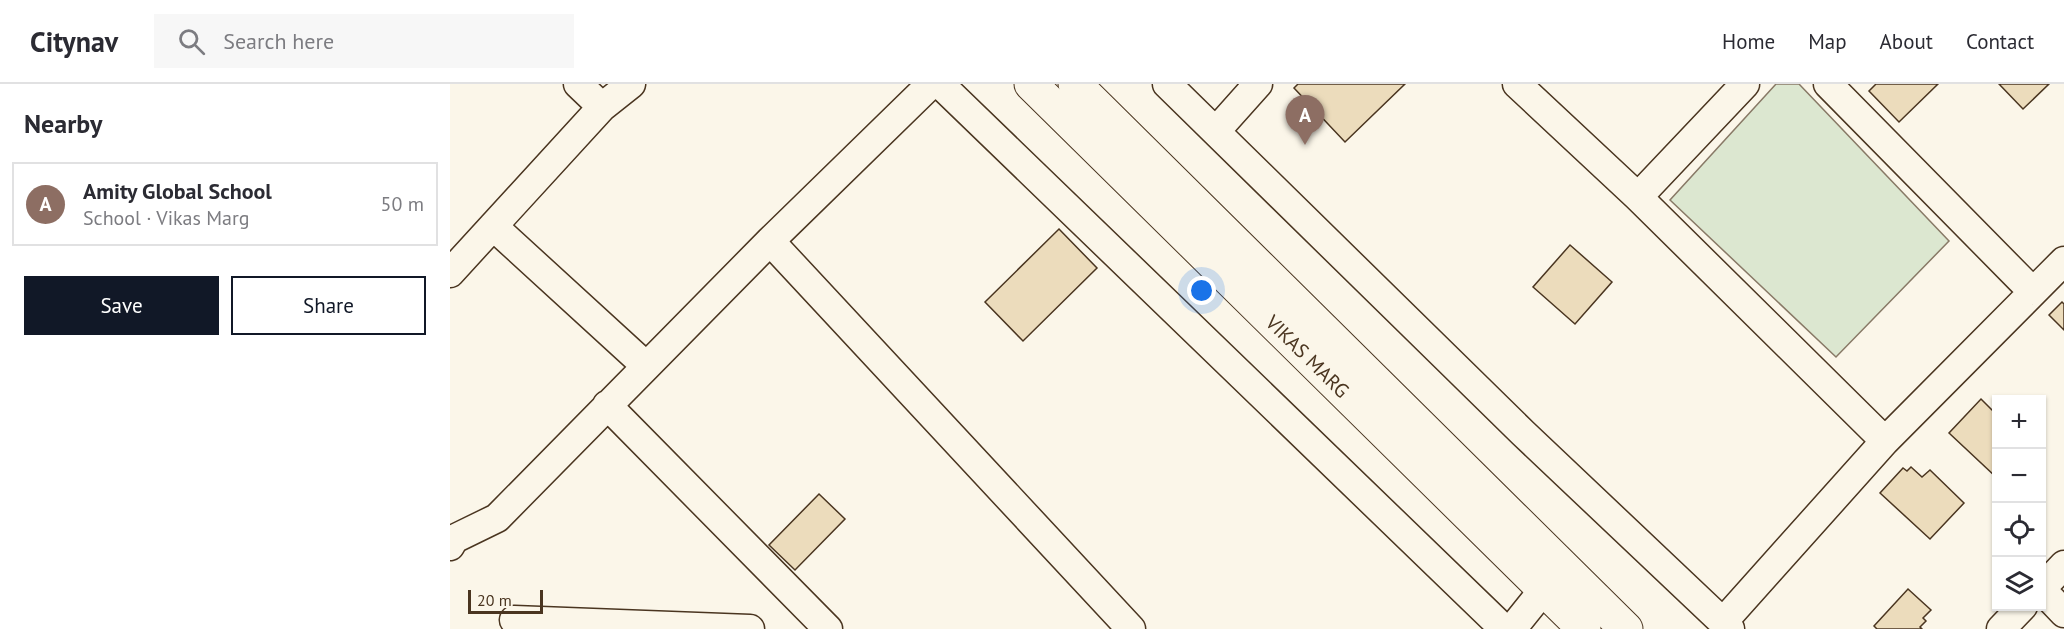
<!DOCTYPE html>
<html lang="en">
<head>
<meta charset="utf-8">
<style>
	:root { --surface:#fff; --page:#f7f7f7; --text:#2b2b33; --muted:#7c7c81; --line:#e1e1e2; --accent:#111827 }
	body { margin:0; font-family:"PT Sans",sans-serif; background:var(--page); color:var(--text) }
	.controls { position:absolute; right:18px; bottom:18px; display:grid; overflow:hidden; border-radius:0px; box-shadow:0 2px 4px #0004 }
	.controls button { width:54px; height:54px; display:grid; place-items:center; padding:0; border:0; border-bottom:2px solid var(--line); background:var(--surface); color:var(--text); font:30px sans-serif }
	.scale { position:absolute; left:18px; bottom:15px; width:75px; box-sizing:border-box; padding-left:6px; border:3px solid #4a3520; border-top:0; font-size:16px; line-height:21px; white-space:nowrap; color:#4a3520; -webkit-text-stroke:4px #fbf6e9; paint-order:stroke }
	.you { position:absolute; left:752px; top:207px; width:21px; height:21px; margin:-15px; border:4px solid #fff; border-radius:50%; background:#1a73e8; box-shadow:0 0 0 9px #1a73e833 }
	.badge { display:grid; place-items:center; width:39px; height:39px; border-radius:50%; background:var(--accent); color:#fff; font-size:20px; font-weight:700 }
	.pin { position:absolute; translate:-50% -50px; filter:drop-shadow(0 2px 3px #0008) }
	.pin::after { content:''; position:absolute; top:32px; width:21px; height:18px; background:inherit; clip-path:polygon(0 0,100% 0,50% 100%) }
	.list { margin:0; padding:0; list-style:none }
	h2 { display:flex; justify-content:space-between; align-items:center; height:78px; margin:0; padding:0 24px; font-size:26px }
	h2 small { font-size:20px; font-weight:400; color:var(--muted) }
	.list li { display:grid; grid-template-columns:39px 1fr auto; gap:18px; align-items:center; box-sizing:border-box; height:84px; margin:0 12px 12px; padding:0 12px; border:2px solid var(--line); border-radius:0px }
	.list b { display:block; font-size:22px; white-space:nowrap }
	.list p { margin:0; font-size:20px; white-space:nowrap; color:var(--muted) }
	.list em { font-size:20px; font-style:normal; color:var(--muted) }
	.actions { display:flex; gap:12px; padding:18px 24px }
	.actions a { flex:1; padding:14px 0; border:2px solid var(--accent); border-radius:0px; text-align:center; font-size:21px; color:var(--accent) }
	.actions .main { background:var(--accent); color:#fff }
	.icon { flex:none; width:33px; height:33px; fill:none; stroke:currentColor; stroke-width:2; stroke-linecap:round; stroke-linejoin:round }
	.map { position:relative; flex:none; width:1614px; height:545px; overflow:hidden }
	header { display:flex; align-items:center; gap:36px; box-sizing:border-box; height:84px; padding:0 30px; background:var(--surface); border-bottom:2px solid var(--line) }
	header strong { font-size:28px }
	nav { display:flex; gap:33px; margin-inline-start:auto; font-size:21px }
	.search { width:420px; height:54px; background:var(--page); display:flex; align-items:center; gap:15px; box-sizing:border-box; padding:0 21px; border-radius:0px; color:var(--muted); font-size:22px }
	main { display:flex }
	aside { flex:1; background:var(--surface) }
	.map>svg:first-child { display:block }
	.green { fill:#dce7d0; stroke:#887966; stroke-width:1.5 }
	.building { fill:#ecdcbc; stroke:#4a3520; stroke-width:1.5 }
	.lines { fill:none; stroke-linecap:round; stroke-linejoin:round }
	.minor-casing { stroke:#4a3520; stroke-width:31 }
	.major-casing { stroke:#4a3520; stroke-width:35 }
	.minor { stroke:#fbf6e9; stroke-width:28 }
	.major { stroke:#fbf6e9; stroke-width:33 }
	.labels { text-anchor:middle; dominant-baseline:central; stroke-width:4.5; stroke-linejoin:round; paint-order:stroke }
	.street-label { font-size:20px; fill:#4a3520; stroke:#fbf6e9 }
</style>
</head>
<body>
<header>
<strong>Citynav</strong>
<div class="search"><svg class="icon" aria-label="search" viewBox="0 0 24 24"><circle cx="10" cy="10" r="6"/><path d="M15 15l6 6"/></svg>Search here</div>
<nav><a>Home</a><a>Map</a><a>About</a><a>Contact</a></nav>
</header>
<main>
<aside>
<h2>Nearby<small></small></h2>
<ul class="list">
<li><span class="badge" style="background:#8d6e63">A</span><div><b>Amity Global School</b><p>School · Vikas Marg</p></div><em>50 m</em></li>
</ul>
<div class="actions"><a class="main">Save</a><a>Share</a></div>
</aside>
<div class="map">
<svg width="1614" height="545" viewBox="0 0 1614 545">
	<rect width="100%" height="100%" fill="#fbf6e9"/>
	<path class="green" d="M1326,0h23l150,157 -113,116 -166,-157z"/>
	<path class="building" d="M848,0h107l-60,58 -51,-54z
		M1426,0h62l-39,38 -30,-31z
		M1549,0h50l-26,25z
		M609,145l38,39 -74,73 -38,-39z
		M1120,161l42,37 -37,42 -42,-37z
		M1612,218l2,2v26l-15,-15z
		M1531,315l14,14 1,-2v66l-47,-44z
		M1461,383l11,10 8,-7 34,33 -34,36 -50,-46 23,-25 4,3z
		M369,410l26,25 -50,51 -26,-25z
		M1458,505l23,21 -8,8 3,3 -6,6 2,2h-45l-3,-3z"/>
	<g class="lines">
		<g class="minor-casing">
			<path id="minor" d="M128,0l24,23
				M490,0l564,545
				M717,0l356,349 207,196
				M1067,0l121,113 247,244
				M1378,0l204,207
				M766,47l42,-47
				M1188,113l107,-113
				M43,142l153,140
				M320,157l361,388
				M0,189l152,-166 29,-23
				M157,321l221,224
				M0,462l4,-7 43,-21 273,-277 161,-157
				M1592,504l22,-23
				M1592,506l22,23
				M64,536l236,9
				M1273,538l162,-181 179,-180
				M1062,545l45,-56
				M1551,545l22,-23"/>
		</g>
		<g class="major-casing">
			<g id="major">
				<path id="s1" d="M581,0l553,545"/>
				<path d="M625,0l551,545"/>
			</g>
		</g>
		<use href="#minor" class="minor"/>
		<use href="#major" class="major"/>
	</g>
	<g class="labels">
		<g class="street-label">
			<text stroke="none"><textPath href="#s1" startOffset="388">VIKAS MARG</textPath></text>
		</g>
	</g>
</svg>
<div class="controls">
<button>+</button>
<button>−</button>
<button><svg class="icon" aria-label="locate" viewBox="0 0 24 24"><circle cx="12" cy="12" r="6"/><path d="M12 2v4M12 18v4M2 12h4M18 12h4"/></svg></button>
<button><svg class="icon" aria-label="layers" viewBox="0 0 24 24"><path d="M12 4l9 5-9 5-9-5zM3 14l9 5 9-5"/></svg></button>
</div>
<div class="scale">20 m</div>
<div class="you"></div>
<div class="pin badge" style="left:855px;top:61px;background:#8d6e63">A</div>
</div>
</main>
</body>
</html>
